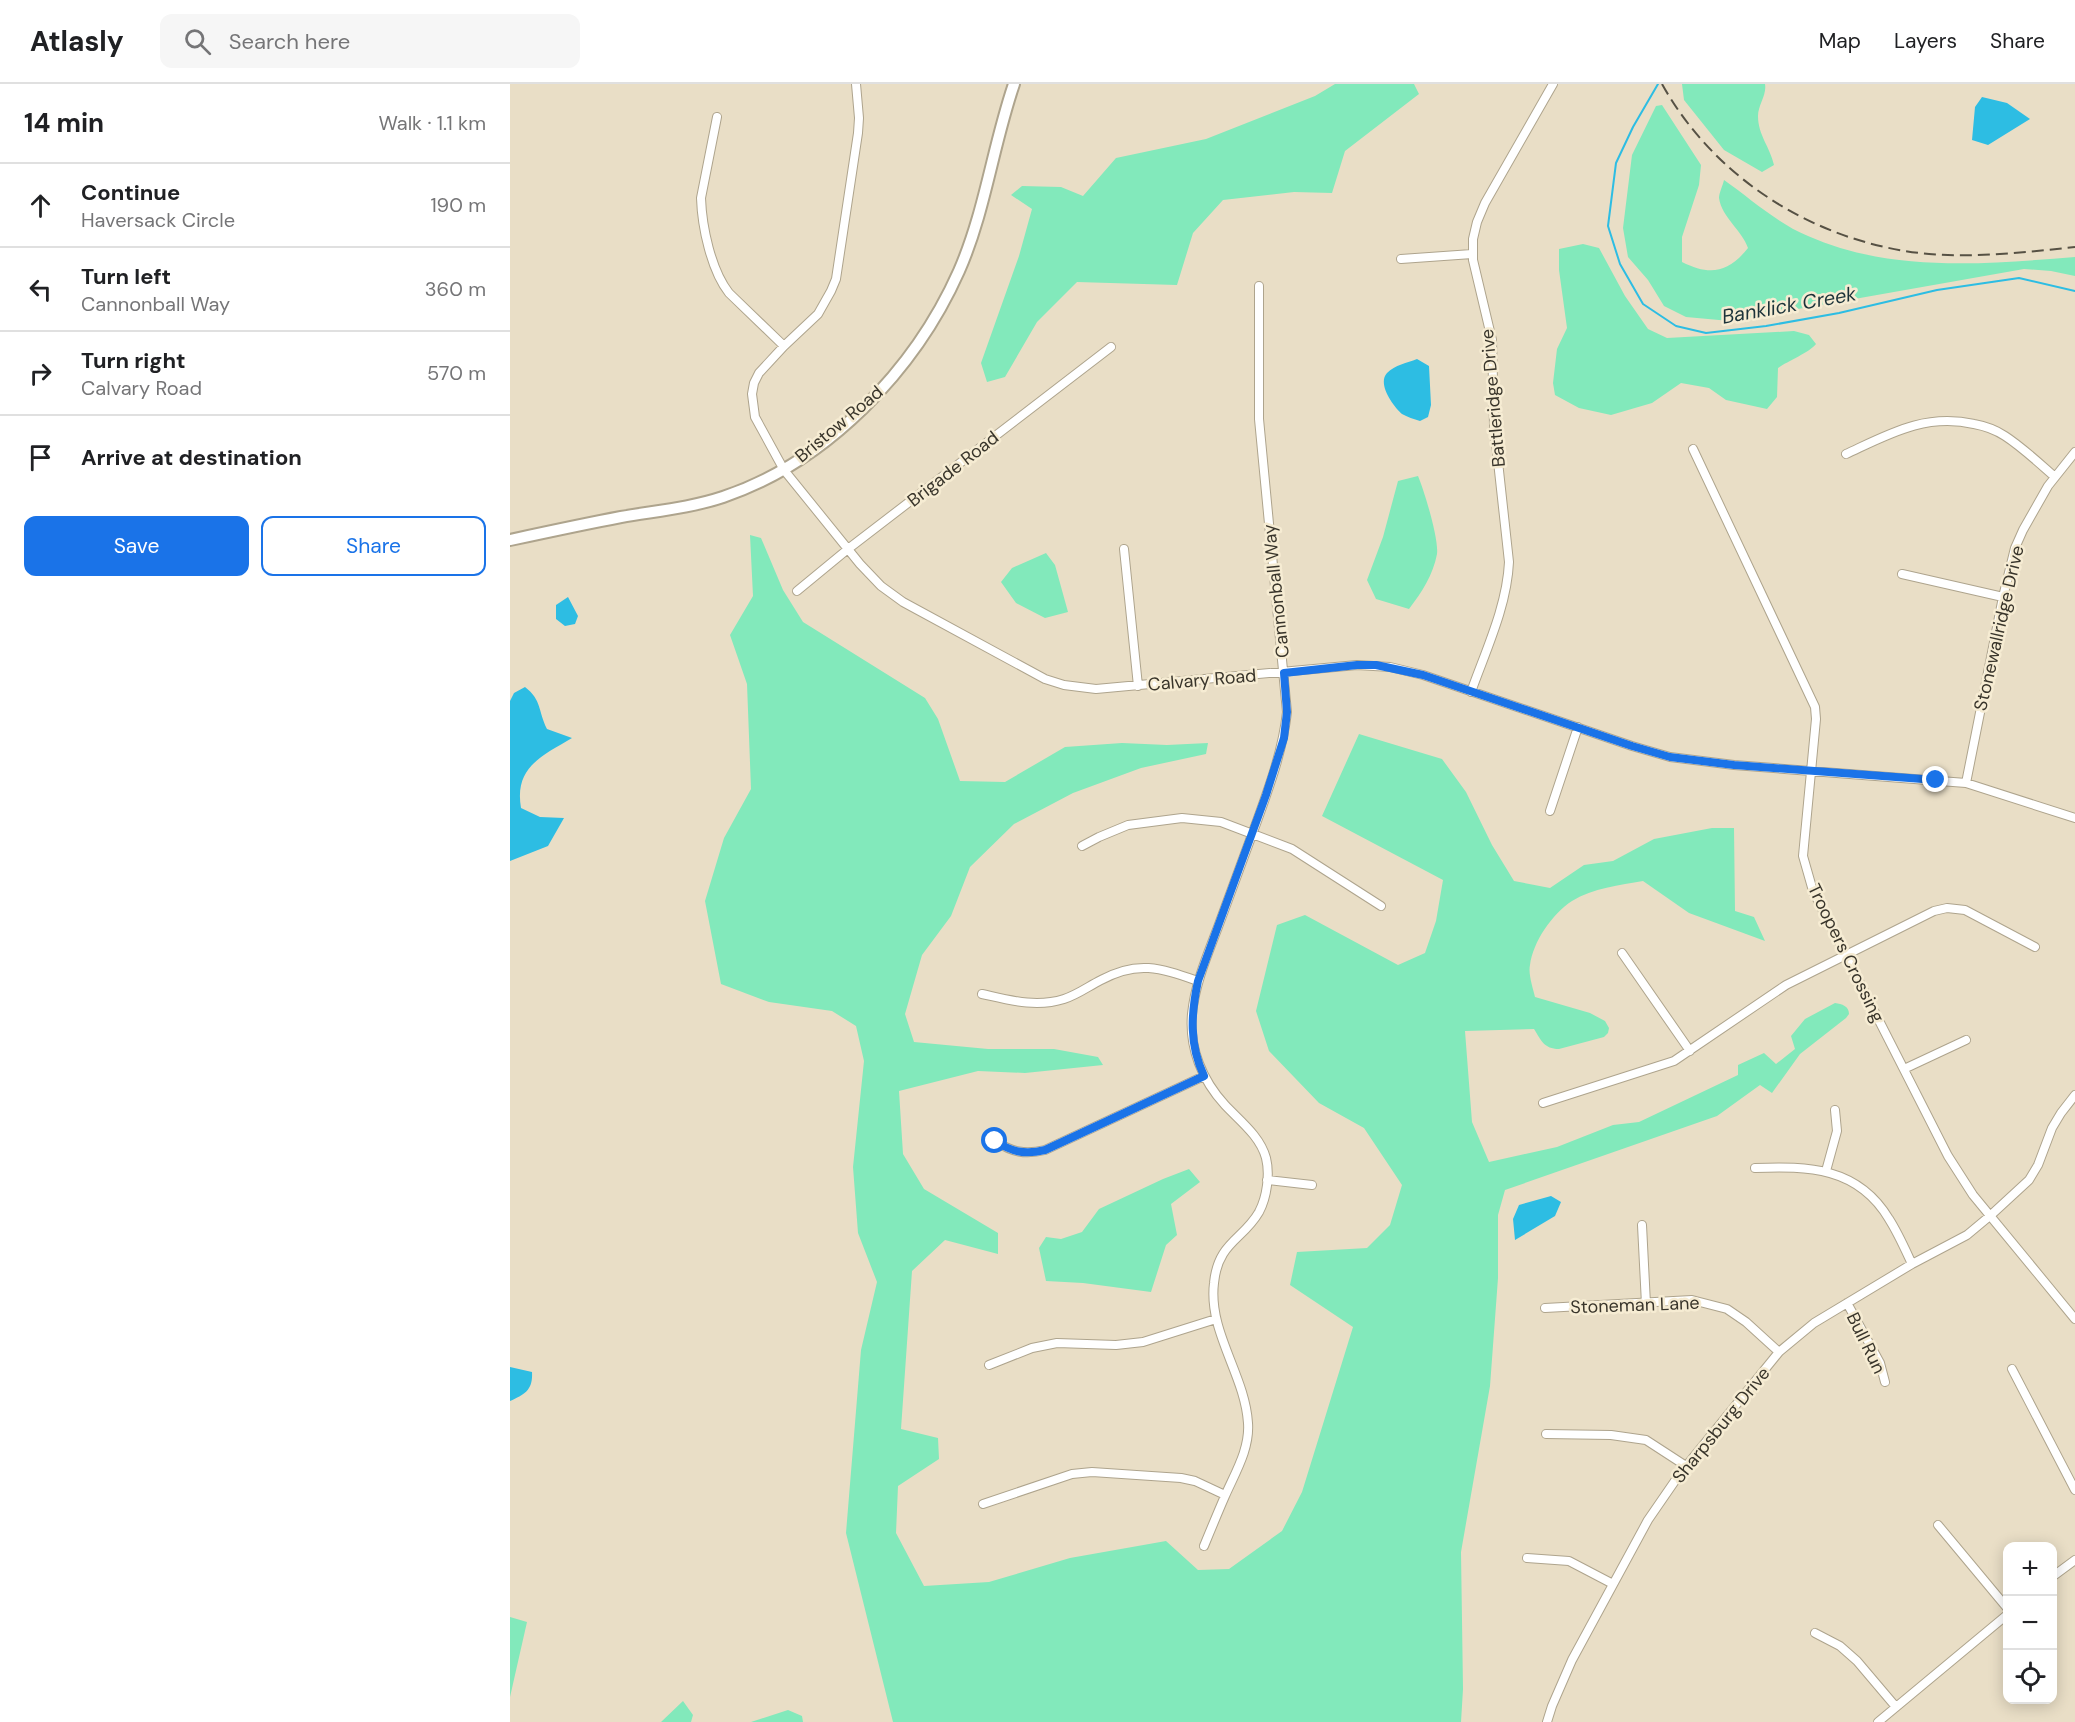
<!DOCTYPE html>
<html lang="en">
<head>
<meta charset="utf-8">
<style>
	:root { --surface:#fff; --page:#f6f6f6; --text:#202124; --muted:#757577; --line:#e0e0e0; --accent:#1a73e8 }
	body { margin:0; font-family:"DM Sans",sans-serif; background:var(--page); color:var(--text) }
	.controls { position:absolute; right:18px; bottom:18px; display:grid; overflow:hidden; border-radius:12px; box-shadow:0 3px 15px #0003 }
	.controls button { width:54px; height:54px; display:grid; place-items:center; padding:0; border:0; border-bottom:2px solid var(--line); background:var(--surface); color:var(--text); font:30px sans-serif }
	.stop { position:absolute; width:18px; height:18px; margin:-14px; border:4px solid #1a73e8; border-radius:50%; background:#fff }
	.stop.end { background:#1a73e8; border-color:#fff; box-shadow:0 2px 6px #0008 }
	.list { margin:0; padding:0; list-style:none }
	h2 { display:flex; justify-content:space-between; align-items:center; height:78px; margin:0; padding:0 24px; font-size:26px }
	h2 small { font-size:20px; font-weight:400; color:var(--muted) }
	.list li { display:grid; grid-template-columns:39px 1fr auto; gap:18px; align-items:center; box-sizing:border-box; height:84px; padding:0 24px; border-top:2px solid var(--line) }
	.list b { display:block; font-size:22px; white-space:nowrap }
	.list p { margin:0; font-size:20px; white-space:nowrap; color:var(--muted) }
	.list em { font-size:20px; font-style:normal; color:var(--muted) }
	.actions { display:flex; gap:12px; padding:18px 24px }
	.actions a { flex:1; padding:14px 0; border:2px solid var(--accent); border-radius:12px; text-align:center; font-size:21px; color:var(--accent) }
	.actions .main { background:var(--accent); color:#fff }
	.icon { flex:none; width:33px; height:33px; fill:none; stroke:currentColor; stroke-width:2; stroke-linecap:round; stroke-linejoin:round }
	.map { position:relative; flex:none; width:1565px; height:1638px; overflow:hidden }
	header { display:flex; align-items:center; gap:36px; box-sizing:border-box; height:84px; padding:0 30px; background:var(--surface); border-bottom:2px solid var(--line) }
	header strong { font-size:28px }
	nav { display:flex; gap:33px; margin-inline-start:auto; font-size:21px }
	.search { width:420px; height:54px; background:var(--page); display:flex; align-items:center; gap:15px; box-sizing:border-box; padding:0 21px; border-radius:12px; color:var(--muted); font-size:22px }
	main { display:flex }
	aside { flex:1; background:var(--surface) }
	.map>svg:first-child { display:block }
	.green { fill:#82e9bb }
	.water { fill:#2dbde3 }
	.lines { fill:none; stroke-linecap:round; stroke-linejoin:round }
	.stream { stroke:#2dbde3; stroke-width:2 }
	.minor-casing { stroke:#aea48d; stroke-width:10 }
	.secondary-casing { stroke:#aea48d; stroke-width:14 }
	.minor { stroke:#fff; stroke-width:8 }
	.secondary { stroke:#fff; stroke-width:10 }
	.rail { stroke:#565144; stroke-width:2; stroke-dasharray:12 6; stroke-linecap:butt }
	.route { stroke:#1a73e8; stroke-width:8 }
	.labels { text-anchor:middle; dominant-baseline:central; stroke-width:5; stroke-linejoin:round; paint-order:stroke }
	.street-label { font-size:18px; fill:#39352b; stroke:#f6ecd3 }
	.water-label { font-size:20px; font-style:italic; fill:#1b3239; stroke:#f6ecd3 }
</style>
</head>
<body>
<header>
<strong>Atlasly</strong>
<div class="search"><svg class="icon" aria-label="search" viewBox="0 0 24 24"><circle cx="10" cy="10" r="6"/><path d="M15 15l6 6"/></svg>Search here</div>
<nav><a>Map</a><a>Layers</a><a>Share</a></nav>
</header>
<main>
<aside>
<h2>14 min<small>Walk · 1.1 km</small></h2>
<ul class="list">
<li><svg class="icon" aria-label="ahead" viewBox="0 0 24 24"><path d="M12 20V5M6 11l6-6 6 6"/></svg><div><b>Continue</b><p>Haversack Circle</p></div><em>190 m</em></li>
<li><svg class="icon" aria-label="left" viewBox="0 0 24 24"><path d="M17 20v-9H6M10 6l-5 5 5 5"/></svg><div><b>Turn left</b><p>Cannonball Way</p></div><em>360 m</em></li>
<li><svg class="icon" aria-label="right" viewBox="0 0 24 24"><path d="M7 20v-9h11M14 6l5 5-5 5"/></svg><div><b>Turn right</b><p>Calvary Road</p></div><em>570 m</em></li>
<li><svg class="icon" aria-label="arrive" viewBox="0 0 24 24"><path d="M6 21V4h12l-3 4 3 4H6"/></svg><div><b>Arrive at destination</b></div></li>
</ul>
<div class="actions"><a class="main">Save</a><a>Share</a></div>
</aside>
<div class="map">
<svg width="1565" height="1638" viewBox="0 0 1565 1638">
	<rect width="100%" height="100%" fill="#e9dec6"/>
	<path class="green" d="M825,0h79l5,10 -74,57 -13,42 -38,-1 -71,8 -30,33 -16,52 -100,-3 -40,40 -32,55 -18,5 -6,-19 38,-107 13,-47 -21,-14 11,-9 39,1 22,9 33,-38 90,-19 109,-43z
		M1172,0h83c2,11 -7,21 -7,32 0,19 12,31 16,49l-12,7 -38,-22 -40,-50z
		M1152,21l39,60 -2,20 -17,52v25c28,14 46,11 66,-14 -6,-18 -26,-30 -29,-50 0,-5 4,-13 5,-18 27,19 53,43 84,56 84,37 178,28 267,21v19l-24,-5 -27,-2 -294,52 -44,-4 -22,-11 -16,-26 -20,-23 -5,-29 9,-73 24,-49z
		M1073,160l16,4 26,48 23,33 19,9 127,-7 15,4 7,9c-6,8 -28,17 -38,24l-1,29 -10,12 -41,-9 -17,-12 -28,-5 -29,20 -41,12 -32,-7 -24,-13 -2,-12 4,-34 10,-21 -8,-58v-21z
		M908,392c6,14 21,63 19,78 -4,21 -15,38 -28,55l-33,-10 -9,-19 16,-43 15,-56z
		M240,451l11,3 22,52 20,32 122,76 13,21 22,62 45,1 60,-35 57,-4 45,2 41,-2 -2,11 -65,14 -68,25 -59,31 -44,43 -19,49 -29,39 -17,59 9,28 74,7h66l44,8 5,8 -78,8 -47,-2 -79,20 4,63 21,35 74,44v21l-53,-14 -33,31 -11,158 37,9 1,21 -41,27 -2,47 28,53 65,-4 81,-24 96,-17 32,29 31,-1 53,-38 20,-39 51,-165 -63,-42 7,-33 70,-4 23,-23 12,-40 -38,-57 -45,-25 -50,-52 -13,-40 21,-86 28,-10 93,50 27,-12 11,-32 7,-41 -121,-64 37,-82 83,25 24,33 26,53 22,36 36,7 34,-23 29,-4 41,-22 58,-11h22l1,83 19,6 11,24 -76,-28 -46,-32c-23,4 -50,7 -71,20 -20,13 -39,41 -42,64 -2,9 3,23 5,32l55,16 15,8 4,7 -1,5 -4,4 -45,12c-15,0 -18,-9 -25,-20l-69,2 7,91 17,40 68,-15 56,-22 26,-3 99,-47v-10l26,-12 12,11 19,-15 -4,-13 14,-17 30,-16c7,1 14,3 14,11l-3,4 -46,36 -28,39 -12,-8 -43,31 -212,74 -7,25v63l-8,108 -29,166 2,137 -2,33h-568l-47,-189 15,-183 16,-68 -19,-49 -5,-66 11,-106 -8,-35 -24,-15 -63,-9 -48,-18 -16,-83 19,-63 27,-49 -4,-105 -17,-49 23,-39z
		M536,469l9,12 13,47 -23,6 -29,-15 -15,-21 11,-14z
		M679,1085l11,13 -29,22 6,31 -11,10 -15,47 -68,-9 -37,-2 -7,-33 7,-11 15,2 21,-7 17,-23 64,-30z
		M0,1533l17,5 -17,75z
		M173,1617l10,14 -2,7h-30z
		M278,1626l14,6 1,6h-52z"/>
	<path class="water" d="M1472,13l25,6 23,16 -42,26 -16,-5 3,-33z
		M907,275l12,7 2,39 -3,12 -8,4c-6,-2 -13,-4 -18,-7 -9,-8 -25,-30 -15,-41 8,-8 20,-10 30,-14z
		M58,513l10,19 -3,8 -10,2 -9,-7v-14z
		M15,603c17,13 13,24 22,42l25,9c-30,18 -58,29 -51,70l19,9 24,1 -16,28 -38,15v-160l4,-8z
		M1041,1112l10,6 -6,14 -40,24 -2,-21 6,-14z
		M0,1283l22,5c1,18 -7,22 -22,29z"/>
	<g class="lines">
		<path class="stream" d="M1148,0l-25,43 -17,36 -8,63 12,38 23,40 33,22 30,7 60,-7 73,-13 98,-23 82,-12 56,13"/>
		<g class="minor-casing">
			<path id="minor" d="M346,0l3,34 -1,15 -22,146 -5,12 -13,23 -34,32 -25,27 -5,10 -2,11 3,23 29,53 76,94 21,22 22,16 142,77 19,6 32,4 261,-24 33,2 33,8 209,71 38,11 64,8 232,18 109,35
				M207,33l-16,81c1,29 10,72 28,95l55,53
				M891,175l71,-5
				M1183,365l122,258 1,12 -13,137 10,35 135,265 25,39 102,124
				M1336,370c43,-20 79,-41 128,-30 11,2 22,6 31,12 17,11 34,27 50,41
				M614,465l14,137
				M1392,490l101,23
				M287,507l51,-42 263,-202
				M961,608c15,-42 36,-86 38,-130l-15,-137 -2,-85 -19,-80v-21l4,-17 8,-19 68,-119
				M1456,699l37,-186 12,-49 8,-18 25,-44 27,-34
				M1040,727l28,-84
				M572,762l17,-9 29,-12 54,-7 39,4 71,27 89,57
				M1112,869l68,98
				M472,910c27,6 54,14 82,5 13,-4 25,-13 37,-19 37,-20 59,-12 97,1
				M1394,985l62,-29
				M1033,1019l131,-42 112,-76 148,-74 13,-3 18,2 70,37
				M485,1057c17,11 30,14 50,9l159,-74
				M1245,1084c53,-2 103,-1 134,51 9,14 16,30 23,45
				M1316,1087l11,-40 -2,-21
				M757,1096l45,5
				M1132,1141l4,79
				M1337,1219l33,60 5,19
				M1035,1224l147,-8 35,9 19,13 33,30
				M479,1281l43,-17 25,-5 59,2 27,-3 73,-23
				M1502,1285l63,121
				M1036,1350l65,1 35,5 40,26
				M473,1420l89,-30 20,-2 89,6 14,3 30,14
				M1428,1441l70,84
				M694,1462c7,-17 14,-34 21,-50 10,-23 25,-47 23,-73 -3,-48 -40,-91 -34,-140 4,-41 29,-43 45,-71 8,-15 11,-38 7,-54 -6,-22 -26,-37 -41,-53 -23,-25 -36,-57 -33,-91 3,-30 15,-58 26,-87 13,-35 26,-71 39,-106 13,-36 26,-72 30,-109l-28,-293v-133
				M1017,1474l42,3 44,23
				M1542,1493l23,-17
				M1305,1549l25,13 17,15 39,46
				M1037,1638l5,-16 20,-46 76,-140 31,-45 100,-123 35,-29 98,-59 55,-29 24,-20 38,-35 9,-15 14,-37 9,-15 14,-18
				M1368,1638l130,-108"/>
		</g>
		<g class="secondary-casing">
			<path id="secondary" d="M0,456c37,-8 74,-16 111,-23 34,-6 69,-9 102,-20 104,-35 192,-127 236,-226 26,-59 34,-126 55,-187"/>
		</g>
		<use href="#minor" class="minor"/>
		<use href="#secondary" class="secondary"/>
		<path class="rail" d="M1152,0c54,97 157,160 267,170 48,4 98,-2 146,-7"/>
	</g>
	<g class="lines">
		<path class="route" d="M485,1057c17,11 30,14 50,9l159,-74c-15,-32 -13,-62 -6,-95l68,-186 18,-57 3,-26 -3,-39 73,-8h19l47,10 209,71 38,11 64,8 202,15"/>
	</g>
	<g class="labels">
		<g class="street-label">
			<text transform="translate(983 314) rotate(-95)">Battleridge Drive</text>
			<text transform="translate(329 340) rotate(-40)">Bristow Road</text>
			<text transform="translate(443 385) rotate(-38)">Brigade Road</text>
			<text transform="translate(766 507) rotate(-96)">Cannonball Way</text>
			<text transform="translate(1489 544) rotate(-77)">Stonewallridge Drive</text>
			<text transform="translate(692 596) rotate(-5)">Calvary Road</text>
			<text transform="translate(1336 869) rotate(64)">Troopers Crossing</text>
			<text transform="translate(1125 1221) rotate(-2)">Stoneman Lane</text>
			<text transform="translate(1356 1259) rotate(64)">Bull Run</text>
			<text transform="translate(1211 1341) rotate(-51)">Sharpsburg Drive</text>
		</g>
		<g class="water-label">
			<text transform="translate(1279 221) rotate(-10)">Banklick Creek</text>
		</g>
	</g>
</svg>
<div class="controls">
<button>+</button>
<button>−</button>
<button><svg class="icon" aria-label="locate" viewBox="0 0 24 24"><circle cx="12" cy="12" r="6"/><path d="M12 2v4M12 18v4M2 12h4M18 12h4"/></svg></button>
</div>
<div class="stop" style="left:485px;top:1057px"></div>
<div class="stop end" style="left:1426px;top:696px"></div>
</div>
</main>
</body>
</html>
